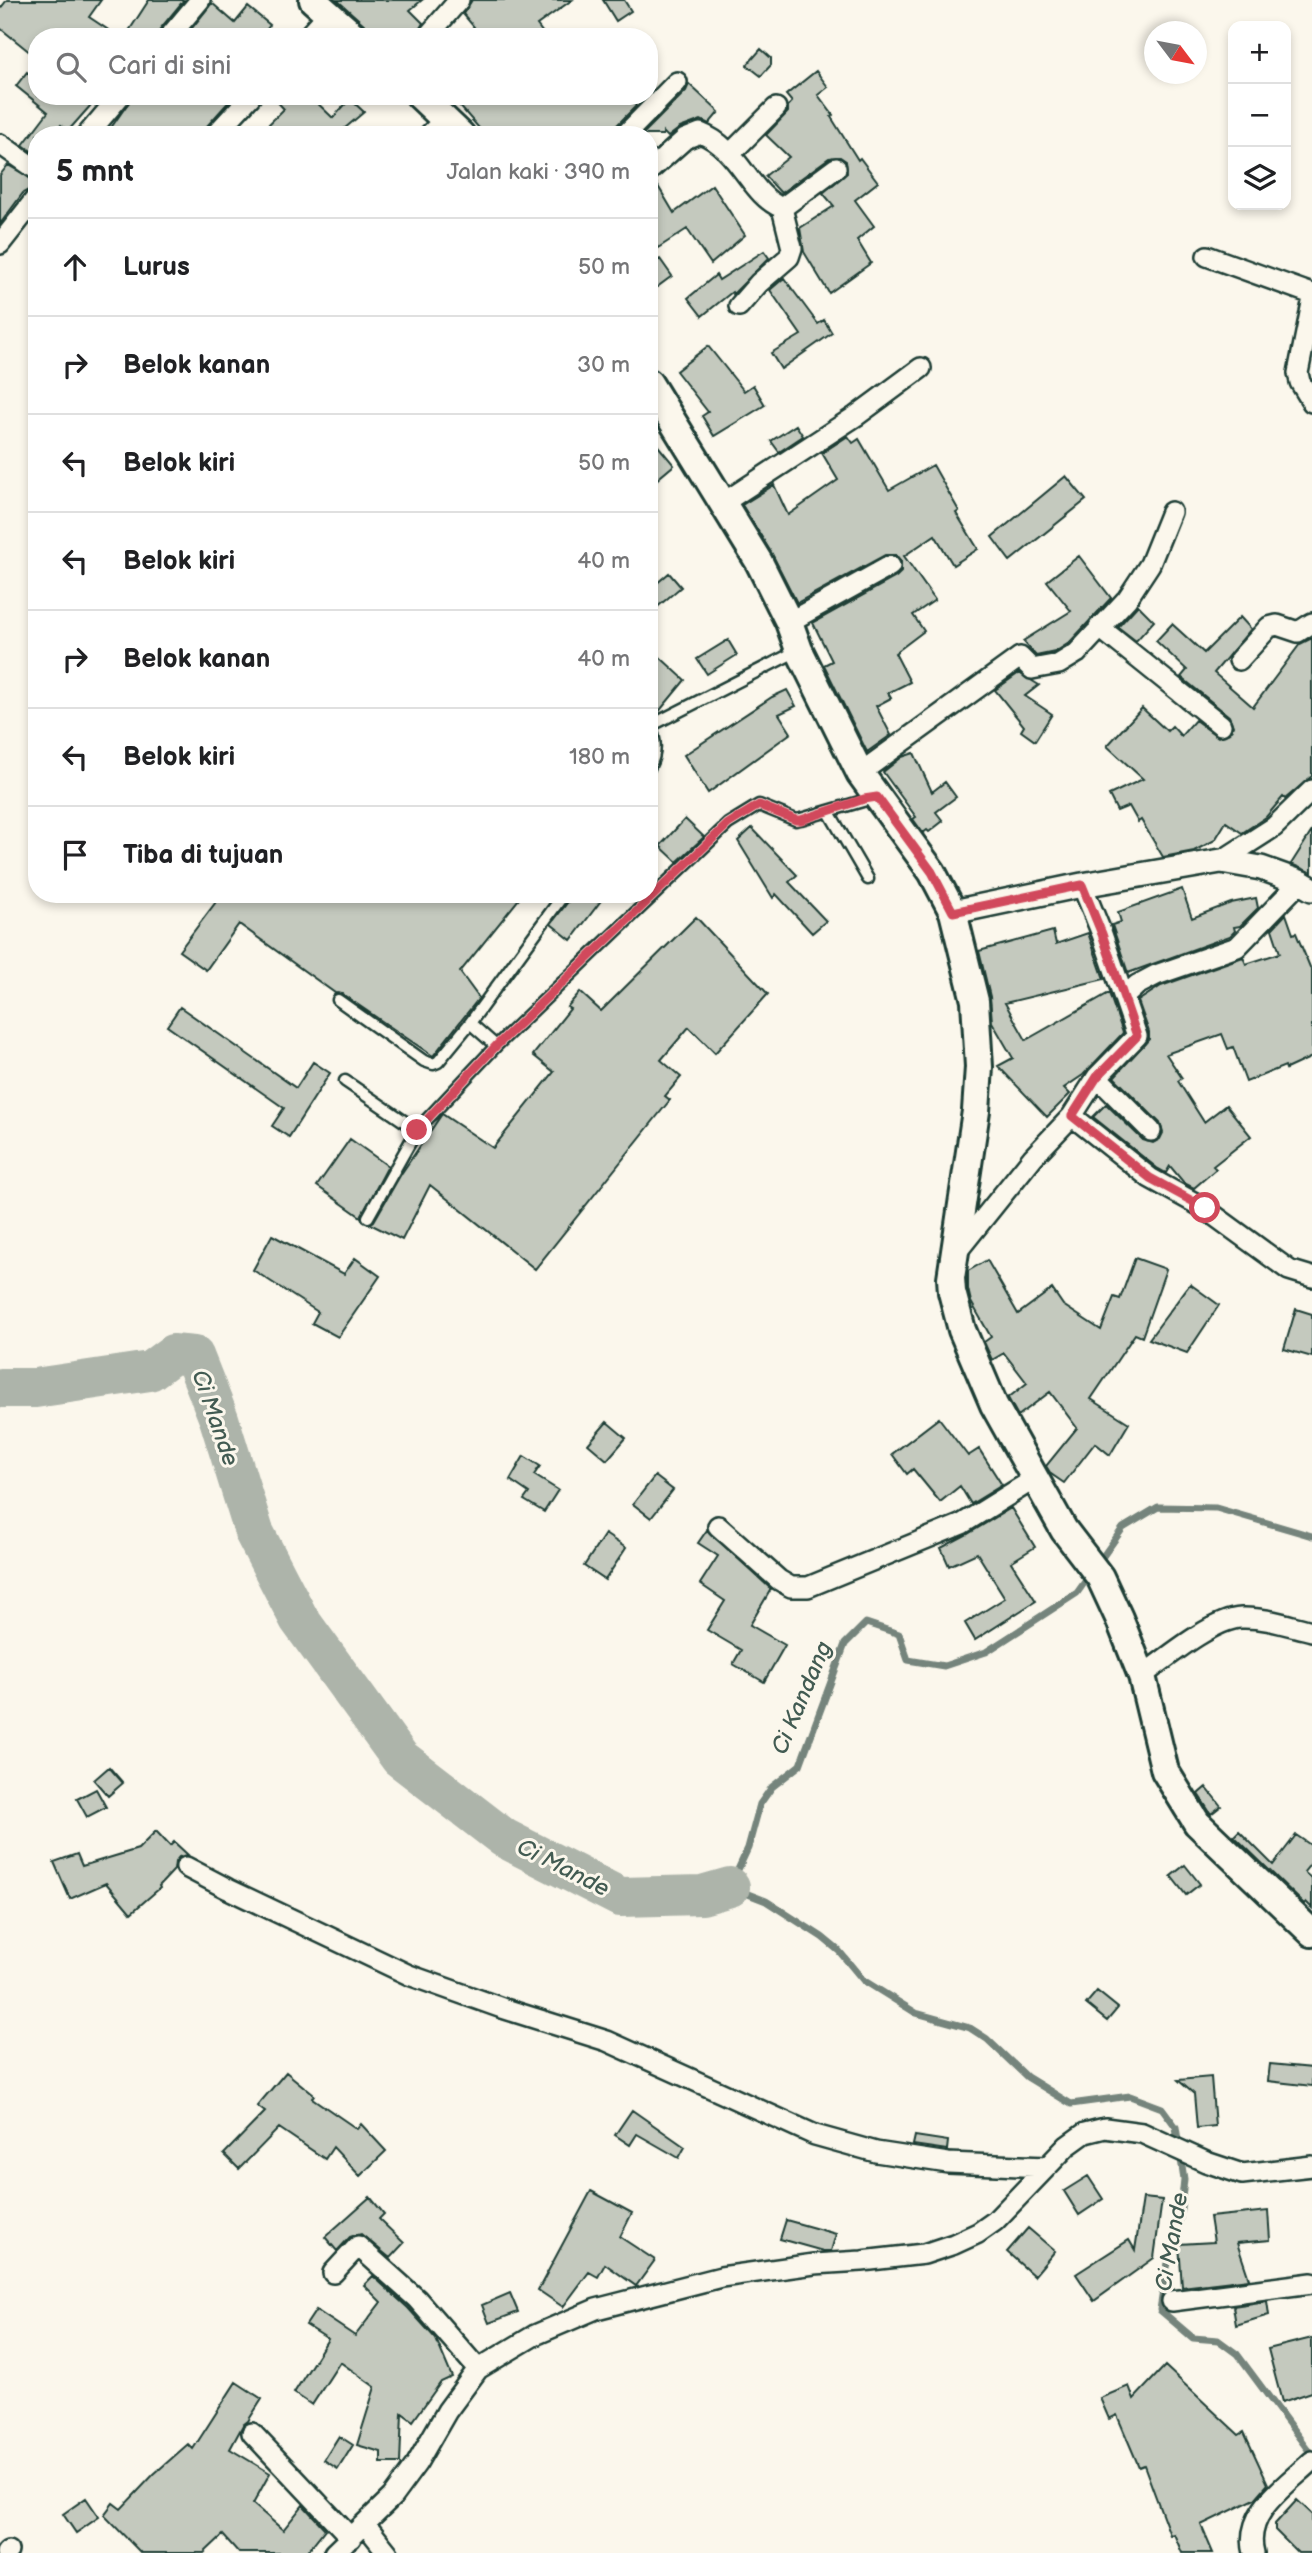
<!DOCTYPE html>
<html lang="id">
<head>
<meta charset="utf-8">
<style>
	:root { --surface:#fff; --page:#f6f6f6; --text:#202124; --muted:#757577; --line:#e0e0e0 }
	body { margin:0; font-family:"Balsamiq Sans",sans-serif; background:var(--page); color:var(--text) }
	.controls { position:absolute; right:21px; top:21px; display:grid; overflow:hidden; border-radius:14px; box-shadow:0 4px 10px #0003 }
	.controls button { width:63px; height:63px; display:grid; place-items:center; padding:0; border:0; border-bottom:2px solid var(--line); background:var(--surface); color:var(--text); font:35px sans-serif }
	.compass { position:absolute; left:1144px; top:21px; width:63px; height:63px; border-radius:50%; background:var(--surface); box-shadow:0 4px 10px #0003; rotate:122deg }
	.stop { position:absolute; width:21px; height:21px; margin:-16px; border:5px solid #d1495b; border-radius:50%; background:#fff }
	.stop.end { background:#d1495b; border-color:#fff; box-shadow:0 2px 7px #0008 }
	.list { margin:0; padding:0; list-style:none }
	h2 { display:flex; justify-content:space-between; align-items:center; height:91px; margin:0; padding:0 28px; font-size:30px }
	h2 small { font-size:23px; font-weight:400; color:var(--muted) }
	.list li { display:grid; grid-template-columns:46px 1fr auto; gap:21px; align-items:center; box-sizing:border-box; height:98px; padding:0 28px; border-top:2px solid var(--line) }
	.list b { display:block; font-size:26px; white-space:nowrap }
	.list em { font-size:23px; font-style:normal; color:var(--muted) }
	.icon { flex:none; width:38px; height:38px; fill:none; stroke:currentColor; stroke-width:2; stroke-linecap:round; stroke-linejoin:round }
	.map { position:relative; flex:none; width:1312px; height:2553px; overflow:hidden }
	.search { position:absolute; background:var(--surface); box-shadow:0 4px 10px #0003; left:28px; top:28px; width:630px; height:77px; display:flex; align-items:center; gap:18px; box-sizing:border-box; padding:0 24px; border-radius:28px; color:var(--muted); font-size:26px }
	.panel { position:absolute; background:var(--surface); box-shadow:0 4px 10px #0003; left:28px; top:126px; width:630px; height:777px; border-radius:28px }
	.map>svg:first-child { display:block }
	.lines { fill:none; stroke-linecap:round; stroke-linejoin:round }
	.stream { stroke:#74847b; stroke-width:7 }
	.river { stroke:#adb4aa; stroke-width:40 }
	.building { fill:#c4c9be; stroke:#1f3d34; stroke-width:2 }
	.service-casing { stroke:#1f3d34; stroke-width:15 }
	.minor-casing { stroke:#1f3d34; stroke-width:24 }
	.tertiary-casing { stroke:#1f3d34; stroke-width:28 }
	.secondary-casing { stroke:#1f3d34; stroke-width:32 }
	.service { stroke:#fbf7ec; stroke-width:10 }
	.minor { stroke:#fbf7ec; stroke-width:19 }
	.tertiary { stroke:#fbf7ec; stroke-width:23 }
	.secondary { stroke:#fbf7ec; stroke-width:26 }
	.route { stroke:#d1495b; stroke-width:9 }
	.labels { text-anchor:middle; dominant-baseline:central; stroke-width:6; stroke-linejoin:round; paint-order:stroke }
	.water-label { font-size:23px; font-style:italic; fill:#425b52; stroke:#fbf7ec }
</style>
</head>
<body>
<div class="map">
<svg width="1312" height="2553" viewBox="0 0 1312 2553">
	<rect width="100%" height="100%" fill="#fbf7ec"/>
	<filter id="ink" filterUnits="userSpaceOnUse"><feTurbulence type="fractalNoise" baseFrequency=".0143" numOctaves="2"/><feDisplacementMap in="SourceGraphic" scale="14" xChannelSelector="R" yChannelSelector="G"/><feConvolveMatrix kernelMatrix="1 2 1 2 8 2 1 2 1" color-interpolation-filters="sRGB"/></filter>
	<g filter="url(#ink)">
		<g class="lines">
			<path class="stream" d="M1312,1536l-96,-28 -58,-1 -35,21 -46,65 -91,59 -42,14 -36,-6 -9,-26 -33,-11 -21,21 -45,121 -28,22 -12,17 -12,44 -18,39 36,14 56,36 17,14 24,29 53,33 54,15 17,11 40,38 44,27 59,-8 32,12 14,19 8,52 -4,39 -14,53 -6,39 33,28 25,2 19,14 75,101"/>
			<path class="river" d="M0,1388h35l115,-17 23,-17 21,2 25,63 35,113 45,87 101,139 104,80 116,59 82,-2 28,-8"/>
		</g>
		<path class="building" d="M7,0h94l-12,17 30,20h-82v21l-37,-30v-19z
			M149,0h35l-24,29 -3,8h-32z
			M337,0h85l-12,10 13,13 -8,14h-45l-5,-12z
			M472,0h100l-35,25 9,12h-81l9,-10 -11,-13z
			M603,0h21l7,11 -15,10z
			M212,3l23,20 13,-16 22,18 -9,12h-76z
			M761,49l10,9v7l-10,11 -14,-11z
			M816,71l12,16 -10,8 15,20 -2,2 27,43 2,-2 18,24 -23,18 19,26 -17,14 14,23 -42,30 -25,-41 -4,-24 34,-22 -11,-13 24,-20 -1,-12 -6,-4 -11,1 -48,35 -16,-17 24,-19 -23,-22 22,-23v-6l4,-4 -6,-7z
			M27,72l10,8v16h62l-31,35 -7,-6 -7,10h-17v20l-14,-10 25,-33 -32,-26z
			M689,84l30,28 -10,12 -8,-4 -21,8 -12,9 -5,-5v3h-21l44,-44z
			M133,96h101l-28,31 -4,8h-96z
			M272,96h38l23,22 17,-19 14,13 -20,17 7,6h-93l26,-26z
			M451,96h175l10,10 -20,20 -3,9h-128z
			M8,165l29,17v3l-14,8 -23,31v-49z
			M655,181l19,32 38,-28 33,50 -34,29 -24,-35 -29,19 -9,-13v-52z
			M764,251l5,7 -36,36 -1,-2 -30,24 -14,-18 28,-23 3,5z
			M660,259l12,17 -23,17v-27z
			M784,278l34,46 6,-4 8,13 -51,36 -10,-16 30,-18 -31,-45z
			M708,346l36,45 9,-6 12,20 -51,31 -12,-20 6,-4 -32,-41z
			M796,425l7,11 -24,16 -8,-11z
			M649,435l25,30 -25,21z
			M848,436l5,7 6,-4 30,51 44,-25 26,46 -3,2 22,36 -25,16 -18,-30 -31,21 31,44 -22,15 11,16 -29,22 15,29 -22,11 3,5 -15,8 15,29 -24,17 -43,-87 8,-4 -19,-38 83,-46 5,-5v-11l-5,-6h-11l-88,48 -25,-49 -30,-49 32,-20 14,30 50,-35 -16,-27z
			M1066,476l20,24 -76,61 -18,-24z
			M1079,556l32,42 -42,45 -14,9 -19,4 -13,-15 48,-30 -24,-30z
			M669,573l12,14 -32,27v-24z
			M1138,605l16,16 -18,20 -18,-14z
			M1240,617l11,12 -37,44 39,34 47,-63 12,-6v138l-27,23 -2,-2 -17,20 -24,16 -16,-11 -11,18 -21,11 -31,6 -22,-37 -3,2 -9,-16 -12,5 -8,-16 34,-16 -36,-33 35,-38 25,23 5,-5 9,10 14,-16 23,17 12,-4 3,-7 -4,-10 -48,-39 6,-7 -31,-29 16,-17 32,29z
			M728,640l9,15 -30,19 -10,-15z
			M649,647l36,33 -28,34 -7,4z
			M1019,673l20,12 -14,11 27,18 -17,27 -14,-10 3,-5 -29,-36z
			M787,690l9,16 -17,8 12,19 -83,60 -24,-38 88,-58z
			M914,753l18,39 13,-10 11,15 -20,15 7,9 -14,11 -2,-2 -4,3 -10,-14 3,-2 -33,-45 19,-15z
			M685,819l19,18 -27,25 -17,-16z
			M752,828l45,47 -8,7 37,39 -14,12 -36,-39 -3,4 -35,-57z
			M1312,831v42l-21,-9z
			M1182,889l10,29 39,-15 25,-5 2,10 -18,18 -6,1 1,4 -5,5 -102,37 -16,-48 9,-3 -3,-10z
			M222,894h301l-63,78 19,26 -46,58 -91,-62 -7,-1 -96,-69 -33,46 -27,-19z
			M574,894h32l-35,46 -20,-16z
			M1286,914l7,20 3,-1 16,39v85l-26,12 -1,-3 -39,16 -13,-35 -5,2 -6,-15 -56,20 16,24 -4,3 26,41 22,-17 25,31 -38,30 3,3 -22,19 -10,-5 -14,-17 -4,7 -9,-5 -64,-51 13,-13 37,36 10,3 7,-4 3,-6 -3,-10 -46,-46 35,-38v-7l-11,-31 23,-15 82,-29 3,7 34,-11 -8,-24z
			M696,917l72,77 -53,59 -26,-26 -28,33 20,17 -16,19 5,4 -135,169 -105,-84 -28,55 -32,-16 4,-3 27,-47 41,-60 51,34 61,-76 -21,-17 37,-46 -3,-2 13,-15 21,19z
			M1053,931l3,13 32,-11 16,46 -99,24 21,37 83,-47 14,40 -40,42 -19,13 6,6 -23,23 -49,-51 15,-8 -21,-36 -2,-25 -11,-46z
			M180,1007l116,81 17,-26 17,11 -41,64 -17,-11 12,-18 -117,-82z
			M350,1139l38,27 -27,51 -44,-31z
			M272,1235l72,39 11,-16 25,18 -42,61 -26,-14 6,-11 -65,-42z
			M1135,1258l31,11 -24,68 -7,-3 -44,65 38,24 -19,32 -15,-12 -31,40 -13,-9 -5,-8 31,-38 -27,-36 -32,24 -10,-18 19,-15 -23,-30 -12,7 -8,-18 7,-5 -20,-35 -3,-13v-18l19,-11 31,54 34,-25 11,16 38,25 13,-33 6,2z
			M1190,1284l29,21 -32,48 -38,-14z
			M1296,1309l16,5v43l-28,-8z
			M939,1418l29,38 11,-7 23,36 -31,19 -11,-18 -20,16 -27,-33 -6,5 -15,-20z
			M607,1422l19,16 -19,22 -19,-16z
			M524,1456l16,10 -6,9 24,15 -14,22 -20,-12 5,-7 -19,-13z
			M655,1476l18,14 -22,28 -18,-14z
			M1011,1508l24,39 -24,15 25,39 -61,39 -10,-17 40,-25 -28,-45 -28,13 -8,-18 27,-14z
			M707,1530l64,59 -21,36 35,20 -21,37 -31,-18 8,-14 -34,-20 18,-29 -25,-17 18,-28 -20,-13z
			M605,1534l21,14 -21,32 -21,-14z
			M109,1767l14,16 -15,13 -14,-16z
			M1206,1787l15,19 -10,8 -13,-20z
			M96,1789l10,18 -19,10 -10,-18z
			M156,1831l14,15 4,-4 14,13 -9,2 -4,5 -1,8 -15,16 1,2 -29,25 -25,-30 -36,16 -16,-37 23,-8 5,12 56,-17z
			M1239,1831l34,34 23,-30 16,11v16l-8,10 8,7v29l-6,-6 -2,2 -70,-68z
			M1185,1865l15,19 -14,11 -15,-19z
			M1097,1991l21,17 -11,13 -21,-17z
			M1270,2064l42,4v18l-44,-5z
			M286,2072l28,23 -2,3 45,31 4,-5 25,27 -26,25 -27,-29 -8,12 -46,-31 -40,41 -15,-15 41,-42 -8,-6z
			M1211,2077l4,49 -18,2 -3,-34 -16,-14z
			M632,2110l53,37 -6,11 -42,-24 -7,11 -15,-10z
			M915,2136l33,5 -1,9 -34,-5z
			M1088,2176l15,23 -24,16 -15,-24z
			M591,2191l41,22 -12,24 35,23 -19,26 -31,-22 -7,13 -9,-5 -26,35 -25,-17z
			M370,2197l14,17 -5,5 25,24 -14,15 -29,-24 -11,3 -13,14 -12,-14z
			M1143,2198l19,2 -8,58 -60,43 -18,-27 53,-34 6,10z
			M1268,2211l2,29 -33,3 12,36 -67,8 -3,-43 35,-2 -4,-25z
			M786,2220l50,14 -5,17h-8l-43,-12z
			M1028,2228l27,23 -21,25 -27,-24z
			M373,2276l35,32 28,31 16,38 -11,5 -28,39 -11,-8 -2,50h-19v-11l-24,-7 18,-58 -35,-25 -28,43 -18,-12 34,-54 -22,-14 10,-15 39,26 26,-34 -17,-17z
			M510,2293l8,19 -29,11 -7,-18z
			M1267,2301l2,14 -33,10 -3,-19z
			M1312,2338v54l-30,10 -14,-53z
			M1165,2366l74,69 5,-3 24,52 -13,15 -54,26 12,28h-31l-8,-19 -4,1 -26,-70 -5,2 -22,-52 -8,4 -9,-21 29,-12 5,13z
			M236,2382l26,17 -14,22 -5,4 -13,24 40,24 -17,31 30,26 20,-25 22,24 -19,24h-67l-16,-18 -19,18h-63l-37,-38 9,-12 8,6 33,-35 34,-30 5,5z
			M339,2436l14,9 -15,24 -14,-9z
			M86,2498l13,19 -23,16 -13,-19z
			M1297,2500l15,14v39h-14l-23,-23v-6z"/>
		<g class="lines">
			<g class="service-casing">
				<path id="service" d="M649,725c8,15 8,28 0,43
					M650,726l149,-76
					M829,812l39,67
					M338,1000l86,61 9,3 5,-2 32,-39 94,-129
					M470,1023l26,23
					M345,1081l72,49
					M368,1217l49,-87 79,-84 232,-222 31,-19 37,15 5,-1 72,-21"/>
			</g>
			<g class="minor-casing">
				<path id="minor" d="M169,37l31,-37
					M307,37l22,-24
					M427,37l32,-37
					M87,135l33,-39
					M215,135l36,-39
					M429,135l16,-16
					M625,135l52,-53
					M0,144l37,26
					M731,153l45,-45
					M649,171l36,-32 15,-6c40,15 49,62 82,75l54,-40
					M0,244l37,-47
					M1207,256l105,38
					M1312,303l-14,70 2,9 12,20
					M739,306l20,-23 30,-26 3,-9 -10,-40
					M723,503l133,-87 65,-48
					M789,622l101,-56
					M1099,627l122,98
					M1239,660l30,-33 8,-2 21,7 14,-9
					M860,773l160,-116 12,12 27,-5 18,-11 50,-54 23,-35 21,-52
					M1221,861l53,-34 38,-37
					M1124,997l13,-12 19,-10 81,-28 63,-65
					M1097,1077l54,54
					M1072,1116l25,-39 40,-41 -35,-102 -20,-49
					M955,1254l78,-97 39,-41 78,62 54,30 85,62 23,7
					M718,1526l61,54 12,7h17l154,-63 74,-46
					M1142,1676c23,-17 71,-57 99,-58 24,-1 49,8 71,13
					M186,1867l42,22 181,86 93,33 105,33 208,94 61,17 72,11 99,4
					M333,2273l25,-27 59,53 61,70
					M1172,2301l140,-18
					M252,2433l99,105
					M365,2524l23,29
					M6,2553l2,-2
					M334,2553l58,-56 25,-34 30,-52 31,-42 57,-34 61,-26 125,-32 93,-13 48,-3 62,-7 30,-10 24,-11 17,-12 72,-75 18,-13 20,-5 37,5 64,29 36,12 70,-8
					M1254,2553c-11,-41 33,-68 58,-92"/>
			</g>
			<g class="tertiary-casing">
				<path id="tertiary" d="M953,912l129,-27 139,-24 40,7 39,14 12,7"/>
			</g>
			<g class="secondary-casing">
				<path id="secondary" d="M313,0l42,37
					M420,96l41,39
					M649,383l110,179 30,60 10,28 61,123 72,99 21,40 22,89 4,66 -3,44 -25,167 1,14 10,38 32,75 70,125 36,47 19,41 23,58 23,95 32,52 115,110"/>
			</g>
			<use href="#service" class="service"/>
			<use href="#minor" class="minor"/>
			<use href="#tertiary" class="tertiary"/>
			<use href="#secondary" class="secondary"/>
		</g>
	</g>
	<g class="lines" filter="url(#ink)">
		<path class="route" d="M417,1130l79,-84 232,-222 31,-19 37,15h5l63,-21 13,-2 55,75 21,40 129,-27 20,49 35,102 -40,41 -25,39 78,62 55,30"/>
	</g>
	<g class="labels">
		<g class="water-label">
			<text transform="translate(215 1418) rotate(71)">Ci Mande</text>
			<text transform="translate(802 1698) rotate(-67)">Ci Kandang</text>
			<text transform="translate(563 1868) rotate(27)">Ci Mande</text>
			<text transform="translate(1172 2242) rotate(-80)">Ci Mande</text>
		</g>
	</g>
</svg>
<div class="controls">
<button>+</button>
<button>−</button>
<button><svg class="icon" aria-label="layers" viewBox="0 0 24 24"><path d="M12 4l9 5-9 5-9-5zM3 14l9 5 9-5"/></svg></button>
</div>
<svg class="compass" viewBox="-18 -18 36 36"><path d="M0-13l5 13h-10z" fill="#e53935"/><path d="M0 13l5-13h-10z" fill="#757577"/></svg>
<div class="stop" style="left:1205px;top:1208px"></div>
<div class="stop end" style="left:417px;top:1130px"></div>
<div class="search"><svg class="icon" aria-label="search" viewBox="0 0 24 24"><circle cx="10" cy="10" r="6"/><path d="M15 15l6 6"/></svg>Cari di sini</div>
<section class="panel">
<h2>5 mnt<small>Jalan kaki · 390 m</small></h2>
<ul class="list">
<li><svg class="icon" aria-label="ahead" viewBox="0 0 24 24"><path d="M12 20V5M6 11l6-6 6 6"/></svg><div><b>Lurus</b></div><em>50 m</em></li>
<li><svg class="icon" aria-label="right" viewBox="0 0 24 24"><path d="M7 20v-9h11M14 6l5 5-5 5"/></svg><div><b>Belok kanan</b></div><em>30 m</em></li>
<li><svg class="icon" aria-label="left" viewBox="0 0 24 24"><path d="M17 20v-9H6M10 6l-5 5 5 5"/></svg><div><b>Belok kiri</b></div><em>50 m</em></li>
<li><svg class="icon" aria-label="left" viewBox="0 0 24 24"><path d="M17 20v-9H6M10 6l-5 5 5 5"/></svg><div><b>Belok kiri</b></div><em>40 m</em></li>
<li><svg class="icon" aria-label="right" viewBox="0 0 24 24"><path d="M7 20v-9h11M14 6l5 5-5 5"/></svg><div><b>Belok kanan</b></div><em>40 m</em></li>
<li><svg class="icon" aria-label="left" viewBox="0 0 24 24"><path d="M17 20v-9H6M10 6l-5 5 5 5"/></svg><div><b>Belok kiri</b></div><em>180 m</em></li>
<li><svg class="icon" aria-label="arrive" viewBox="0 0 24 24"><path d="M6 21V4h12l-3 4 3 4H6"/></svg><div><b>Tiba di tujuan</b></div></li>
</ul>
</section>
</div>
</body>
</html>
